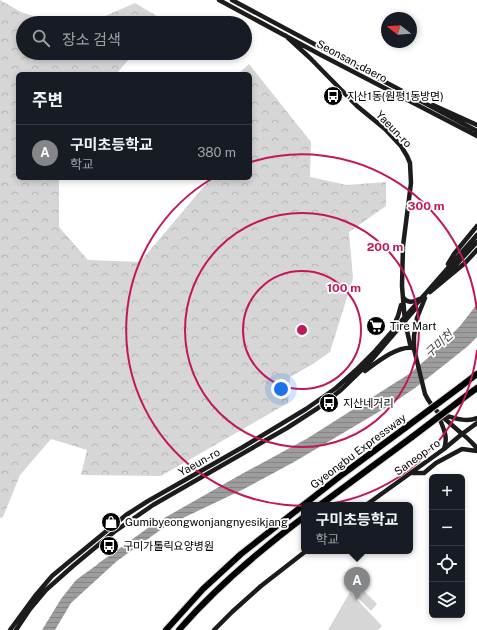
<!DOCTYPE html>
<html lang="ko">
<head>
<meta charset="utf-8">
<style>
	:root { --surface:#171b24; --page:#242831; --text:#f1f3f6; --muted:#9ea1a6; --line:#363941; --accent:#858687 }
	body { margin:0; font-family:"Public Sans","Noto Sans KR",sans-serif; background:var(--page); color:var(--text) }
	.controls { position:absolute; right:12px; bottom:12px; display:grid; overflow:hidden; border-radius:6px; box-shadow:0 2px 6px #0003 }
	.controls button { width:36px; height:36px; display:grid; place-items:center; padding:0; border:0; border-bottom:1px solid var(--line); background:var(--surface); color:var(--text); font:20px sans-serif }
	.compass { position:absolute; left:381px; top:12px; width:36px; height:36px; border-radius:50%; background:var(--surface); box-shadow:0 2px 6px #0003; rotate:287deg }
	.you { position:absolute; left:281px; top:389px; width:14px; height:14px; margin:-10px; border:3px solid #fff; border-radius:50%; background:#1a73e8; box-shadow:0 0 0 6px #1a73e833 }
	.badge { display:grid; place-items:center; width:26px; height:26px; border-radius:50%; background:var(--accent); color:#fff; font-size:13px; font-weight:700 }
	.pin { position:absolute; translate:-50% -33px; filter:drop-shadow(0 1px 2px #0008) }
	.pin::after { content:''; position:absolute; top:21px; width:14px; height:12px; background:inherit; clip-path:polygon(0 0,100% 0,50% 100%) }
	.popup { position:absolute; left:301px; top:502px; width:112px; height:52px; box-sizing:border-box; display:grid; place-content:center; border-radius:6px; background:var(--surface); filter:drop-shadow(0 1px 3px #0005); font-size:13px; white-space:nowrap; color:var(--muted) }
	.popup b { font-size:15px; color:var(--text) }
	.popup::after { content:''; position:absolute; left:50%; top:100%; margin-left:-8px; border:8px solid transparent; border-top-color:var(--surface) }
	.list { margin:0; padding:0; list-style:none }
	h2 { display:flex; justify-content:space-between; align-items:center; height:52px; margin:0; padding:0 16px; font-size:17px }
	h2 small { font-size:13px; font-weight:400; color:var(--muted) }
	.list li { display:grid; grid-template-columns:26px 1fr auto; gap:12px; align-items:center; box-sizing:border-box; height:56px; padding:0 16px; border-top:1px solid var(--line) }
	.list b { display:block; font-size:15px; white-space:nowrap }
	.list p { margin:0; font-size:13px; white-space:nowrap; color:var(--muted) }
	.list em { font-size:13px; font-style:normal; color:var(--muted) }
	.icon { flex:none; width:22px; height:22px; fill:none; stroke:currentColor; stroke-width:2; stroke-linecap:round; stroke-linejoin:round }
	.map { position:relative; flex:none; width:477px; height:630px; overflow:hidden }
	.search { position:absolute; background:var(--surface); box-shadow:0 2px 6px #0003; left:16px; top:16px; width:236px; height:44px; display:flex; align-items:center; gap:10px; box-sizing:border-box; padding:0 14px; border-radius:22px; color:var(--muted); font-size:15px }
	.panel { position:absolute; background:var(--surface); box-shadow:0 2px 6px #0003; left:16px; top:72px; width:236px; height:108px; border-radius:6px }
	.map>svg:first-child { display:block }
	.forest { fill:url(#forest-crowns) }
	.pitch { fill:#d6d6d6 }
	.water { fill:url(#water-rules) }
	.lines { fill:none; stroke-linecap:round; stroke-linejoin:round }
	.stream { stroke:#9d9d9d; stroke-width:1 }
	.highway-casing { stroke:#dbdbdb; stroke-width:8 }
	.secondary { stroke:#1c1c1c; stroke-width:4.5 }
	.highway { stroke:#000; stroke-width:6 }
	.highway-bridge-casing { stroke:#dbdbdb; stroke-width:8; stroke-linecap:butt }
	.highway-bridge { stroke:#000; stroke-width:6 }
	.ring { fill:none; stroke:#c2185b; stroke-width:2 }
	.labels { text-anchor:middle; dominant-baseline:central; stroke-width:3.5; stroke-linejoin:round; paint-order:stroke }
	.street-label { font-size:11px; fill:#000; stroke:#fff }
	.poi-label { font-size:11px; fill:#000; stroke:#fff; text-anchor:start }
	.water-label { font-size:12px; font-style:italic; fill:#3e3e3e; stroke:#fff }
	.centre { fill:#c2185b; stroke:#fff; stroke-width:2 }
	.ring-label { font-size:12px; text-anchor:middle; font-weight:bold; fill:#c2185b; stroke:#fff; stroke-width:3.5; stroke-linejoin:round; paint-order:stroke }
</style>
</head>
<body>
<div class="map">
<svg width="477" height="630" viewBox="0 0 477 630">
	<defs>
		<pattern id="forest-crowns" width="20" height="18" patternUnits="userSpaceOnUse"><rect width="20" height="18" fill="#d6d6d6"/><path d="M2 6a3 3 0 1 1 6 0M12 15a3 3 0 1 1 6 0" fill="none" stroke="#b6b6b6"/></pattern>
		<pattern id="water-rules" width="6" height="5" patternUnits="userSpaceOnUse"><rect width="6" height="5" fill="#9d9d9d"/><path d="M0 2.5h6" fill="none" stroke="#858585"/></pattern>
	</defs>
	<rect width="100%" height="100%" fill="#fff"/>
	<path class="forest" d="M0,0l21,12 34,11h-32v30h111l-16,19 -3,2h-97v104h41v49l29,33 52,2 71,-84h39v-104h-12l11,-10 62,78 -1,35 37,8 39,-3v24l-37,26 4,46 -23,74 -17,12 -23,13 -2,26 -127,73 -80,-1 6,-25 -36,-11 -31,36 -17,42 -3,1z
		M135,3l27,16 -3,4h-70z"/>
	<path class="pitch" d="M364,591l13,13 -6,7 -13,-13z
		M350,592l32,34 -4,4h-50z"/>
	<path class="water" d="M477,304v33l-9,9 -20,16 -33,26 -28,19 -93,55 -52,28 -76,36 -49,35 -46,42 -16,27h-13l19,-31 15,-19 76,-55 88,-50 68,-37 101,-64 20,-17 31,-31z"/>
	<g class="lines">
		<path class="stream" d="M98,564l10,-7"/>
		<g class="highway-casing">
			<path id="highway" d="M460,387l17,-13
				M466,396l11,-8
				M320,505l92,-68
				M166,630l37,-41 38,-35 102,-80 62,-46
				M179,630c37,-43 80,-79 125,-113"/>
		</g>
		<path class="secondary" d="M219,0l102,55 156,81
			M232,0l245,131
			M286,36l24,22 47,48 28,23 16,17 6,10 3,7 1,20 -8,63 -1,40 3,36 5,22 4,5
			M433,105l44,20
			M448,264l6,-10 23,-28
			M439,283l38,-41
			M430,292l35,-29 12,-13
			M403,297c4,6 10,6 16,2
			M425,298l-8,20 -3,18v13l11,45c8,17 23,27 36,39 6,4 11,10 16,15
			M393,327l5,-11 3,-11
			M365,371c11,-8 33,-26 48,-23
			M438,414c4,13 11,21 6,35
			M440,414c12,3 25,9 37,4
			M411,473h13l12,-10 26,-14 15,2
			M366,505l78,-56 18,-15 15,-11
			M10,630l25,-34 17,-20 18,-15 56,-46 22,-14 95,-54 63,-38 30,-21 20,-18 19,-19 102,-116
			M16,630l14,-21 16,-19 27,-24 41,-34 39,-27 134,-77 31,-20 23,-18 28,-27 47,-55
			M214,630l18,-18 29,-26 45,-35"/>
		<use href="#highway" class="highway"/>
		<g class="highway-bridge-casing">
			<path id="highway-bridge" d="M405,428l55,-41
				M412,437l54,-41"/>
		</g>
		<use href="#highway-bridge" class="highway-bridge"/>
	</g>
	<g class="ring">
		<circle cx="302" cy="330" r="59"/>
		<circle cx="302" cy="330" r="117"/>
		<path d="M477 350A176 176 0 1 1 213 178M251 162A176 176 0 0 1 477 310"/>
	</g>
	<defs>
		<g id="bus-disc" transform="scale(1)"><circle r="9.5" fill="#000" stroke="#fff"/><path d="M-5-6H5V4H4V6H2V4H-2V6H-4V4H-5ZM-3.5-4V0h7V-4ZM-3.5 1.2v1.5H-2V1.2ZM2 1.2v1.5H3.5V1.2Z" fill="#fff"/></g>
		<g id="supermarket-disc" transform="scale(1)"><circle r="9.5" fill="#000" stroke="#fff"/><path d="M-6-5.5h2.5l.6 2H6L4.5 2H-2.5L-4.4-4H-6ZM-1.5 3.2a1.3 1.3 0 1 0 .1 0ZM3 3.2a1.3 1.3 0 1 0 .1 0Z" fill="#fff"/></g>
		<g id="shop-disc" transform="scale(1)"><circle r="9.5" fill="#000" stroke="#fff"/><path d="M-5-2.5h2.3a2.7 3.5 0 0 1 5.4 0H5L5.5 6h-11ZM-1.5-2.5h3a1.5 2.3 0 0 0-3 0Z" fill="#fff"/></g>
	</defs>
	<g fill-rule="evenodd">
		<use href="#bus-disc" x="333" y="96"/>
		<use href="#supermarket-disc" x="376" y="326"/>
		<use href="#bus-disc" x="329" y="403"/>
		<use href="#shop-disc" x="111" y="522"/>
		<use href="#bus-disc" x="109" y="546"/>
	</g>
	<g class="labels">
		<g class="street-label">
			<text transform="translate(352 61) rotate(28)">Seonsan-daero</text>
			<text transform="translate(394 129) rotate(46)">Yaeun-ro</text>
			<text transform="translate(358 451) rotate(-37)">Gyeongbu Expressway</text>
			<text transform="translate(417 457) rotate(-36)">Saneop-ro</text>
			<text transform="translate(199 462) rotate(-29)">Yaeun-ro</text>
		</g>
		<g class="poi-label">
			<text x="347" y="96">지산1동(원평1동방면)</text>
			<text x="390" y="326">Tire Mart</text>
			<text x="343" y="403">지산네거리</text>
			<text x="125" y="522">Gumibyeongwonjangnyesikjang</text>
			<text x="123" y="546">구미가톨릭요양병원</text>
		</g>
		<g class="water-label">
			<text transform="translate(439 344) rotate(-43)">구미천</text>
		</g>
	</g>
	<circle cx="302" cy="330" r="6" class="centre"/>
	<g class="ring-label">
		<text x="426" y="210">300 m</text>
		<text x="385" y="251">200 m</text>
		<text x="344" y="292">100 m</text>
	</g>
</svg>
<div class="controls">
<button>+</button>
<button>−</button>
<button><svg class="icon" aria-label="locate" viewBox="0 0 24 24"><circle cx="12" cy="12" r="6"/><path d="M12 2v4M12 18v4M2 12h4M18 12h4"/></svg></button>
<button><svg class="icon" aria-label="layers" viewBox="0 0 24 24"><path d="M12 4l9 5-9 5-9-5zM3 14l9 5 9-5"/></svg></button>
</div>
<svg class="compass" viewBox="-18 -18 36 36"><path d="M0-13l5 13h-10z" fill="#e53935"/><path d="M0 13l5-13h-10z" fill="#9ea1a6"/></svg>
<div class="you"></div>
<div class="pin badge" style="left:357px;top:600px">A</div>
<div class="popup"><b>구미초등학교</b>학교</div>
<div class="search"><svg class="icon" aria-label="search" viewBox="0 0 24 24"><circle cx="10" cy="10" r="6"/><path d="M15 15l6 6"/></svg>장소 검색</div>
<section class="panel">
<h2>주변<small></small></h2>
<ul class="list">
<li><span class="badge">A</span><div><b>구미초등학교</b><p>학교</p></div><em>380 m</em></li>
</ul>
</section>
</div>
</body>
</html>
